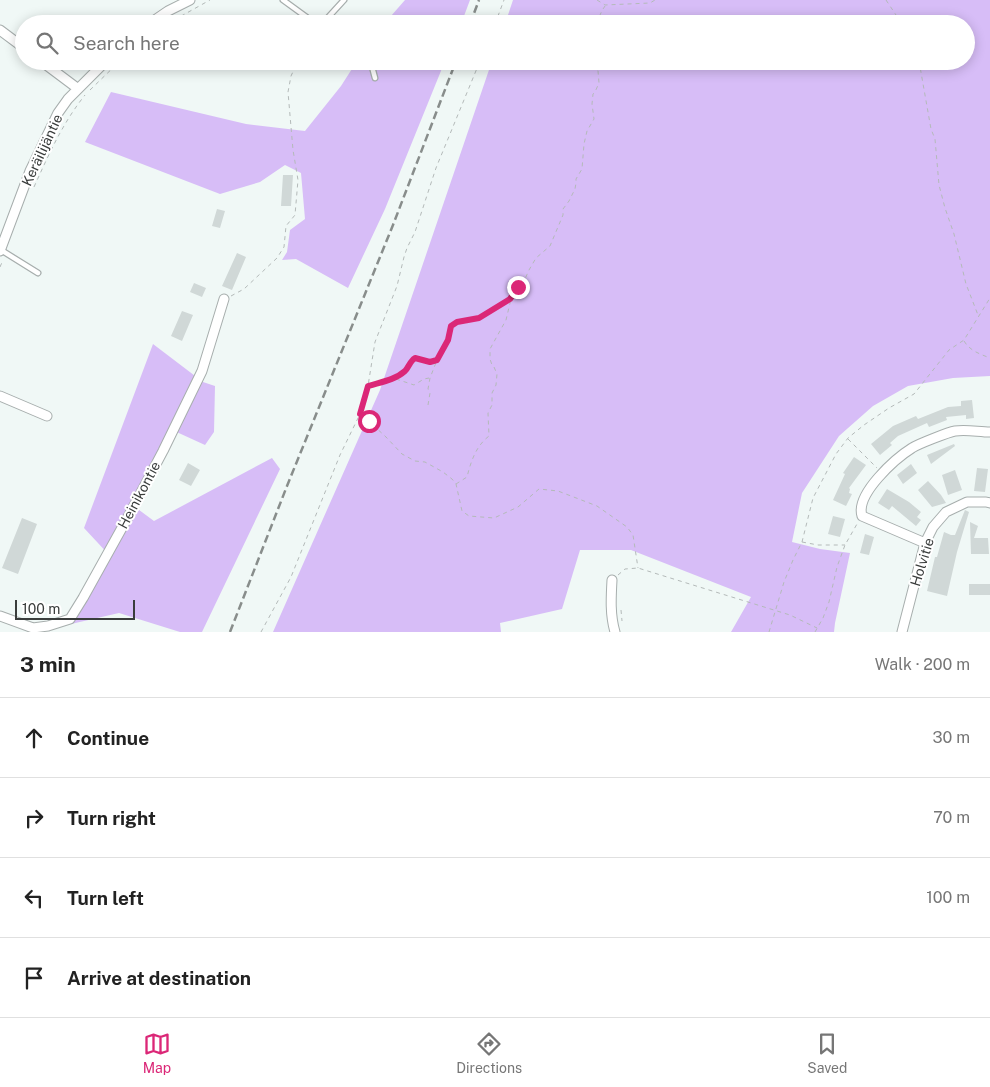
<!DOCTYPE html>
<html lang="en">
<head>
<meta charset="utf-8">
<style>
	:root { --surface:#fff; --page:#f2f2f2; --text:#222; --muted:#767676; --line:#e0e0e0; --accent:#db2777 }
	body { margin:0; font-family:"Public Sans",sans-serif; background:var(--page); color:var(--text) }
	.scale { position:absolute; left:15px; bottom:12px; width:120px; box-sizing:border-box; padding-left:5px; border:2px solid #3a3d3c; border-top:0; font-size:14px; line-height:18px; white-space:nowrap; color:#3a3d3c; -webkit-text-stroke:4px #fff; paint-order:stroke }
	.stop { position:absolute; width:15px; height:15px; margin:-11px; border:4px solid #db2777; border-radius:50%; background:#fff }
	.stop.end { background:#db2777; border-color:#fff; box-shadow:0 1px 5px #0008 }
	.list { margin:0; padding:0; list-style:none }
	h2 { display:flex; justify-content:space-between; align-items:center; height:65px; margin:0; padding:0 20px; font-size:21px }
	h2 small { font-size:16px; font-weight:400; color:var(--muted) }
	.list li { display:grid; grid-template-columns:32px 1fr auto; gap:15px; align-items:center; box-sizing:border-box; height:80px; padding:0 20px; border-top:1px solid var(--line) }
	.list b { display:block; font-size:19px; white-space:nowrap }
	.list em { font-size:16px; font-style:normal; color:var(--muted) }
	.icon { flex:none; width:28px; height:28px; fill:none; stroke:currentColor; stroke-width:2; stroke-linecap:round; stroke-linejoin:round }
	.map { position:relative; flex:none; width:990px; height:632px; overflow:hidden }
	.search { position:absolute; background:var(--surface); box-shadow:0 2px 12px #0003; left:15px; right:15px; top:15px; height:55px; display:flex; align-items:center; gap:12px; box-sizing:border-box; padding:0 18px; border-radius:28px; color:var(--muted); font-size:19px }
	.sheet { height:385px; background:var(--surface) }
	nav { display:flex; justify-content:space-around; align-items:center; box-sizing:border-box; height:70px; border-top:1px solid var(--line); background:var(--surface); font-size:14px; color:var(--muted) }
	nav a { display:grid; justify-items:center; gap:2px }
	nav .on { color:var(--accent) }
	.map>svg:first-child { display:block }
	.green { fill:#d7bdf7 }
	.building { fill:#d0d8d7 }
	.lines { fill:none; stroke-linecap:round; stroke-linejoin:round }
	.service-casing { stroke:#a7aead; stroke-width:7 }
	.minor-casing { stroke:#a7aead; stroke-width:11 }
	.path { stroke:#b4bab9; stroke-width:1; stroke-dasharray:4 4; stroke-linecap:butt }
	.service { stroke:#fff; stroke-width:4.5 }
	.minor { stroke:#fff; stroke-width:9 }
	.rail { stroke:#888d8b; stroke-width:2.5; stroke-dasharray:8 4; stroke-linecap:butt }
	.route { stroke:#db2777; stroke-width:6 }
	.labels { text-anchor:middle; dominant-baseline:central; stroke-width:4; stroke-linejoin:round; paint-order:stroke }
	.street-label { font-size:14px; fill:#3a3d3c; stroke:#fff }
</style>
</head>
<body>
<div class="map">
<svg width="990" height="632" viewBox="0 0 990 632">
	<rect width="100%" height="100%" fill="#f0f8f6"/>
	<path class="green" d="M405,0h65l-9,24h-77z
		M513,0h477v376l-37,2 -45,8 -35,20 -34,30 -37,57 -10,49 28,7 30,4 -15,70 -1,9h-103l20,-35 -120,-47h-51l-18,59 -62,14 1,9h-228l107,-242 112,-329h474v-37h-461z
		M357,61h88l-60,148 -37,79 -52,-29 -14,1 5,-8 3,-22 15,-11 -4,-46 -16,-8 -25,17 -40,12 -135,-52 26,-50 135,32 59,7 36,-45z
		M153,344l50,38 12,4 -1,46 -9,13 -35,-16 -39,75 23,17 118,-63 8,11 -78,163h-22l-61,-19 -48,11 40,-67 -27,-29z"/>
	<path class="building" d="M283,175h10l-2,31h-10z
		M217,209l8,2 -5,17 -8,-2z
		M237,253l9,4 -14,33 -10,-4z
		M194,283l12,5 -4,9 -12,-5z
		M182,311l11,4 -11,26 -11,-5z
		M972,400l2,18 -8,1v-4l-20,2 1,3 -18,7 -2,-4 -29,13 -8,7 2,2 -12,10 -9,-11 22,-18 23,-10 2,3 30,-12 13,-1v-5z
		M954,444l1,2 -24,18 -4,-9z
		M854,457l12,8 -17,23 1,1 -1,4 3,1 -6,12 -13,-6 12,-26 -2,-1z
		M188,463l12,7 -9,16 -12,-6z
		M911,464l6,9 -14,11 -6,-9z
		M977,468l11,1 -3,23 -11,-1z
		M955,470l7,20 -14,5 -6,-20z
		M928,481l13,14 5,8 -14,4 -14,-17z
		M887,489l22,13 12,10 -4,5 4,3 -5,6 -24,-20 -3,4 -11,-7z
		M965,510l4,2 -12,40 -10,44 -20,-5 8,-34h2l7,-25 7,3h4z
		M833,516l12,3 -5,18 -12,-3z
		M22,518l15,6 -19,50 -16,-6z
		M970,522l8,4 -4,12h14l1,16h-18z
		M865,534l9,3 -5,18 -9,-2z
		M969,584h21v11h-21z"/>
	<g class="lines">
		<g class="service-casing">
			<path id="service" d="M283,0l33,24
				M322,24l22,-24
				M369,61l2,2 4,15
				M1,250l37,23"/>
		</g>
		<g class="minor-casing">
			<path id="minor" d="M149,24l19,-13 22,-11
				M0,30l24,18
				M41,61l36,27
				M0,251l30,-80 28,-58 10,-14 38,-38
				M0,396l47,20
				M925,543l-63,-27c-7,-22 34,-58 50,-68 6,-4 37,-16 43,-17 11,-2 24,1 35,1
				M612,580c-1,18 -2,35 3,52
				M0,616l33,12 15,-2 22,-7 13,-21 45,-81 35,-66 39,-80 22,-72
				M902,632l23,-89 8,-16 13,-15 21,-10h19l4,1"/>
		</g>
		<path class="path" d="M597,0l8,5 45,-2 5,-3
			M886,0l16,24
			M167,24l43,-24
			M495,24l9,-24
			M600,24c-2,-7 1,-12 5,-18
			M919,61l12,68 4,10 4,46 6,23 9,26 12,50 12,31
			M90,90l30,-29
			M34,187c15,-33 28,-63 51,-92
			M0,267l3,-7
			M231,296l13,-7 33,-31 7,-11 2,-21 9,-11 3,-35 -5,-30 -5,-58 3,-16 7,-15
			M964,341c6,10 16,13 26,17
			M396,379l18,6 10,-6 5,-1
			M369,386c13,-4 26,-6 36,-16 4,-4 5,-9 10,-12l15,4 6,-2
			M428,405l2,-12 -2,-4 2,-11 7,-18 11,-20 3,-14 6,-4 22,-4 31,-18
			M361,414l25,23 16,17 13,7 10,1 18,10 9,7 4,5 6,27 7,5 25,2 24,-11 21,-18 19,2 39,15 30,21 6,8 5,33
			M848,439l29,29
			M456,484l11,-7c4,-16 9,-31 22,-41l-1,-23 4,-8v-12l4,-8 1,-11 -3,-7 -2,-2 -2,-6v-10l16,-29 5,-21 7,-12 7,-8 4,-9 7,-12 14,-12 13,-31v-6l6,-8 6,-12 1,-6v-4l6,-10 2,-25 3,-13 7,-12 -2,-15 1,-10 2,-2 4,-9 -1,-12 -3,-6 1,-4
			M802,542l16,3h27
			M618,575l7,-6 13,-1 152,47 27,13
			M621,610l1,11
			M261,632l30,-55 49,-122 20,-41 8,-28 7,-44 22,-56 7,-29 3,-9 8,-16 21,-64 44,-107
			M769,632l15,-50 9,-22 9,-18 11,-44 23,-44 12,-16 16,-13 25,-17 25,-14 35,-44 15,-10 26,-42
			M815,632l8,-14 6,-16 8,-35 8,-22 12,-21"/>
		<use href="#service" class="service"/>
		<use href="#minor" class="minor"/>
		<path class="rail" d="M470,24l9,-24
			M230,632l57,-146 106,-261 63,-164"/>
	</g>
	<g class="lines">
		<path class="route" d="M369,421l-9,-7 8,-28c13,-4 27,-6 37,-15 4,-4 5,-10 10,-13l15,4 7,-2 11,-20 3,-14 6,-4 22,-4 31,-19 8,-12"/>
	</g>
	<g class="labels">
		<g class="street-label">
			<text transform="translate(42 150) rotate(-65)">Keräilijäntie</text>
			<text transform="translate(139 495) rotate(-62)">Heinikontie</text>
			<text transform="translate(922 562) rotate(-73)">Holvitie</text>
		</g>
	</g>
</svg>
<div class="scale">100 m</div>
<div class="stop" style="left:369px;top:421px"></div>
<div class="stop end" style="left:518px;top:287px"></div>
<div class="search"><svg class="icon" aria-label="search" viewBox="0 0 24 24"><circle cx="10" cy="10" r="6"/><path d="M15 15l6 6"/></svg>Search here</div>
</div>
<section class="sheet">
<h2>3 min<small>Walk · 200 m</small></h2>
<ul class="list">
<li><svg class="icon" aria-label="ahead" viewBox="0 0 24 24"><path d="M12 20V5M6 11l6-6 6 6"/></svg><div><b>Continue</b></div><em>30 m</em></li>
<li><svg class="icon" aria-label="right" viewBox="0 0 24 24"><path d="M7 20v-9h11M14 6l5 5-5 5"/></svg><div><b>Turn right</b></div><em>70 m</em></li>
<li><svg class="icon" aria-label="left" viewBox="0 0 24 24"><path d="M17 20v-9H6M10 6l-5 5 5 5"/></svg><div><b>Turn left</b></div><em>100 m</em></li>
<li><svg class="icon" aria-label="arrive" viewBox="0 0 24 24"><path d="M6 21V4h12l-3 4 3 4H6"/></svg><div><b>Arrive at destination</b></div></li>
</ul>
</section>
<nav>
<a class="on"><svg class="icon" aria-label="map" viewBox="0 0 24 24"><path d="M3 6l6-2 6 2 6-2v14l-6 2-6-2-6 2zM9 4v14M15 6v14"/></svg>Map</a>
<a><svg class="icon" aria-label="directions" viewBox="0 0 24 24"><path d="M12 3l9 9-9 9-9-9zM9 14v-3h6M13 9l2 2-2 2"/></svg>Directions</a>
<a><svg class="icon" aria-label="saved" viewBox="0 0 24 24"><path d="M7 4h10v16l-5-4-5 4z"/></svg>Saved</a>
</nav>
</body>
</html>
